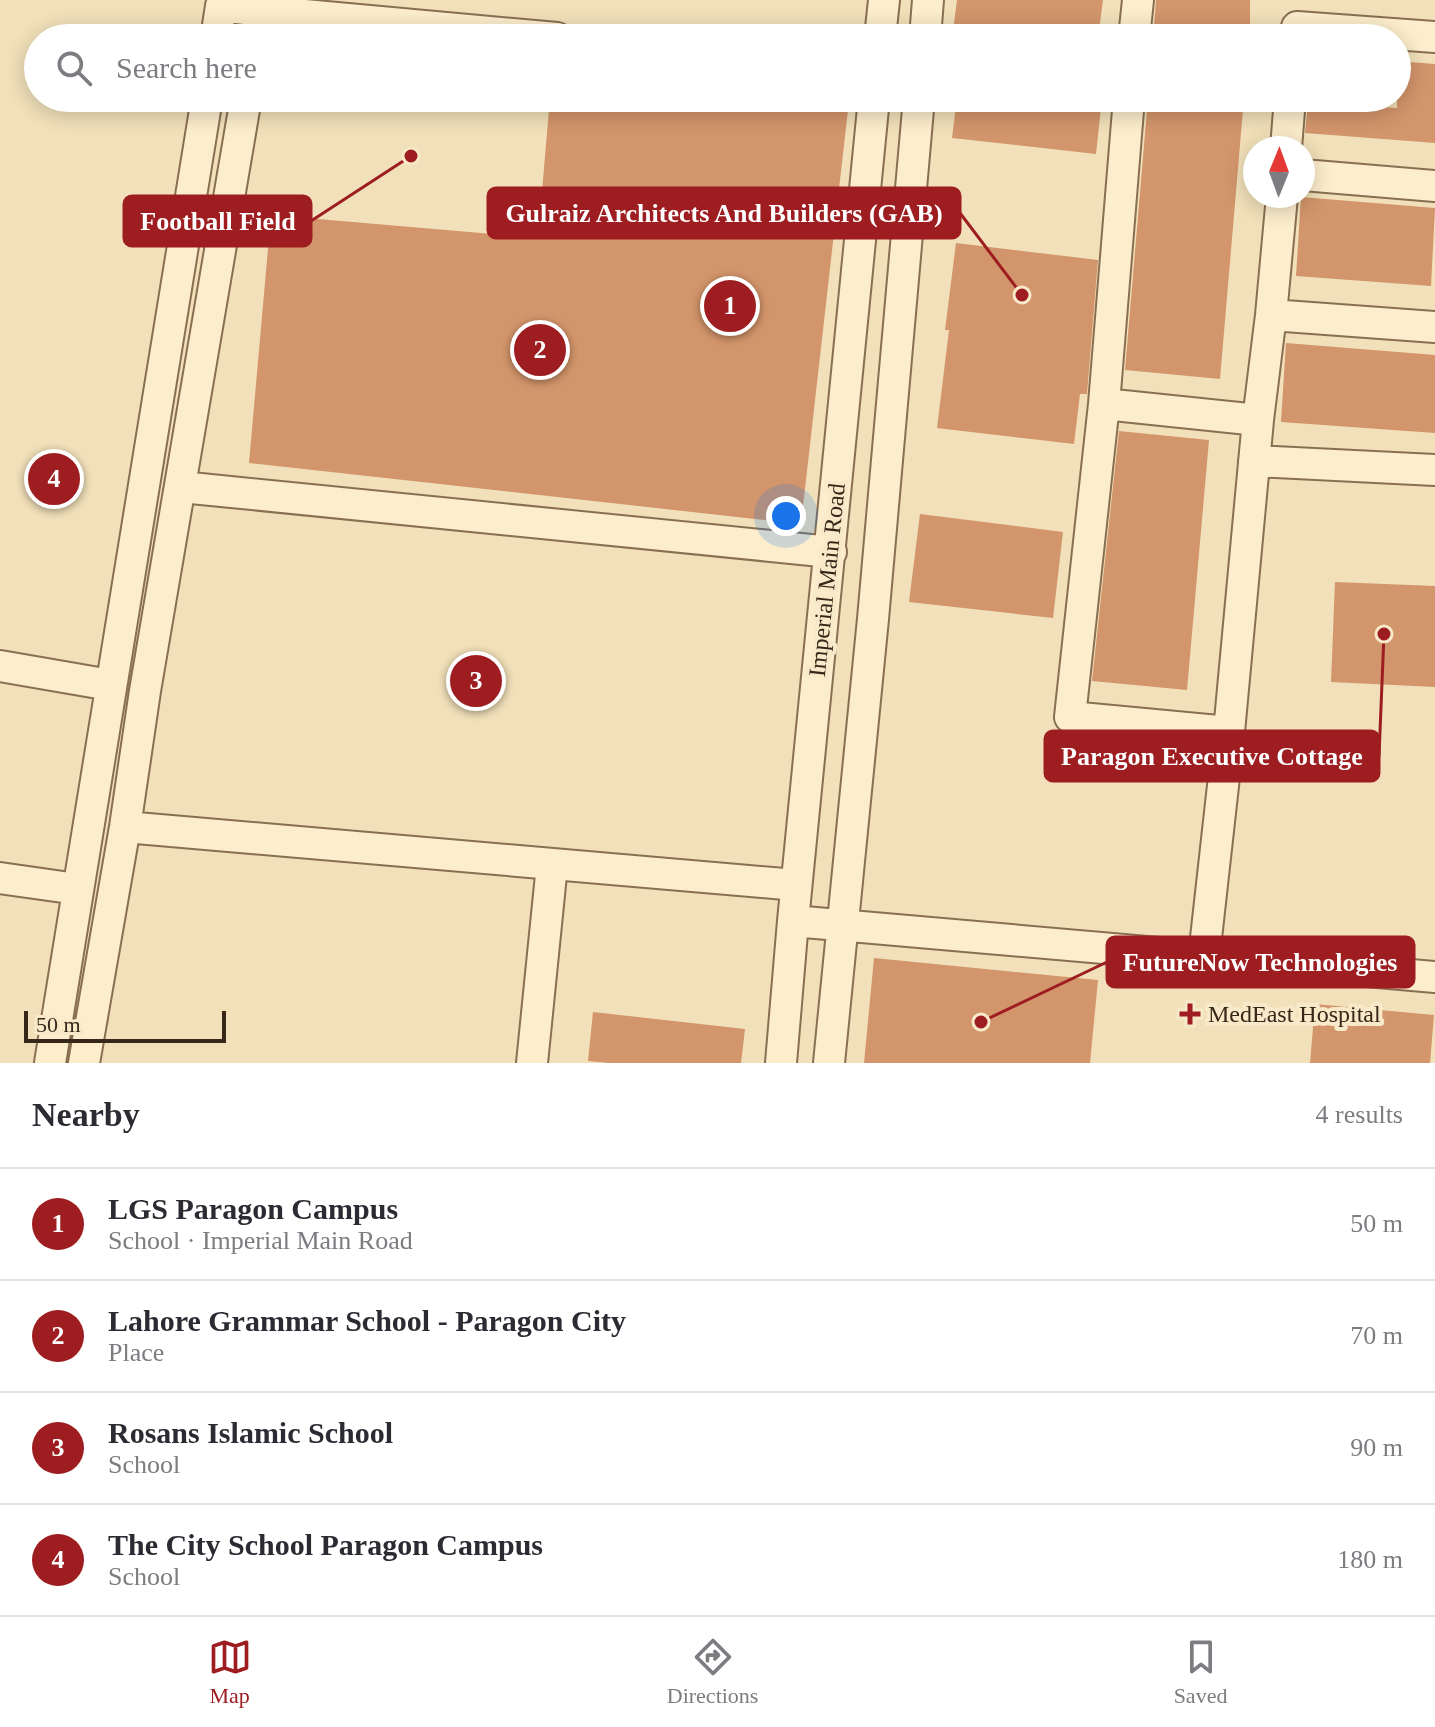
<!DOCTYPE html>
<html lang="en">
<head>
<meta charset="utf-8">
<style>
	:root { --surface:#fff; --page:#f7f7f7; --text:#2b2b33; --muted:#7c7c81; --line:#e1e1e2; --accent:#9d1d20 }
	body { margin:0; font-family:"Times New Roman",serif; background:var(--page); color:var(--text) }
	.compass { position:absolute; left:1243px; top:136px; width:72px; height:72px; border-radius:50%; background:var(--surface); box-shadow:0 4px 20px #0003; rotate:1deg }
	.scale { position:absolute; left:24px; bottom:20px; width:202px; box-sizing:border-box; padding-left:8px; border:4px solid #362719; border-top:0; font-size:22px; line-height:28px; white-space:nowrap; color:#362719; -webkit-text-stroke:6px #f8eac9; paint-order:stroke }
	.you { position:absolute; left:786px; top:516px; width:28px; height:28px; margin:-20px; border:6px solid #fff; border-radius:50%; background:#1a73e8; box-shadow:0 0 0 12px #1a73e833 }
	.badge { display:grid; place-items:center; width:52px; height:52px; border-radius:50%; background:var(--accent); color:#fff; font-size:26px; font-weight:700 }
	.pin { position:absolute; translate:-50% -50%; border:4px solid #fff; box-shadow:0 2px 8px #0006 }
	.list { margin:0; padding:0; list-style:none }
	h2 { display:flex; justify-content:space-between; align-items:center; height:104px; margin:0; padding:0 32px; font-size:34px }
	h2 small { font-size:26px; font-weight:400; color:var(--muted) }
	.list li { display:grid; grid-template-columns:52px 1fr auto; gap:24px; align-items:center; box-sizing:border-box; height:112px; padding:0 32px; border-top:2px solid var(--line) }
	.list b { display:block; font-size:30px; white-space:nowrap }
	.list p { margin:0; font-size:26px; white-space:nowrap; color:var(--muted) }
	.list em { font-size:26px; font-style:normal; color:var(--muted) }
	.icon { flex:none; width:44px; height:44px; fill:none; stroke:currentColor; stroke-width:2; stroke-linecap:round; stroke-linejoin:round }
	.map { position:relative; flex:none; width:1435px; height:1063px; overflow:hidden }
	.search { position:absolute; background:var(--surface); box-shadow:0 4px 20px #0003; left:24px; right:24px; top:24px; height:88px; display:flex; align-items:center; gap:20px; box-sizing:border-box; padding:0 28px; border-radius:44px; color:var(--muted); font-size:30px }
	.sheet { height:552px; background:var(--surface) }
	nav { display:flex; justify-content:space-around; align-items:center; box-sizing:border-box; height:112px; border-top:2px solid var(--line); background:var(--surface); font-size:22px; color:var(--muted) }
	nav a { display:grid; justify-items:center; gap:4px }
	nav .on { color:var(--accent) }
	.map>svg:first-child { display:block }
	.building { fill:#d3956b }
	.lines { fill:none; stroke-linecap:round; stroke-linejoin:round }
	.minor-casing { stroke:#896f52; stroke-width:34 }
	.minor { stroke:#fcedcc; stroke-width:30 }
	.poi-dot { fill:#9d1d20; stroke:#f8eac9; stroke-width:3 }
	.labels { text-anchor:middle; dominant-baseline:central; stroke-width:8; stroke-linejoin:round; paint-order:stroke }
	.street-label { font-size:24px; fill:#362719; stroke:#f8eac9 }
	.poi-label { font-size:24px; fill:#362719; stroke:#f8eac9; text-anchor:start }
	.leader { fill:none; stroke:#9d1d20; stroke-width:3 }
	.callout-dot { fill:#9d1d20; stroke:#f8eac9; stroke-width:3 }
	.callout { fill:#9d1d20; stroke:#9d1d20; stroke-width:3 }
	.callout-label { font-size:26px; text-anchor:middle; font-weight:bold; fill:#fff }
</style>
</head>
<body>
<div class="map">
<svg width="1435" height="1063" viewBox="0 0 1435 1063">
	<rect width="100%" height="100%" fill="#f1e0b9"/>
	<path class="building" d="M957,0h146l-5,38h-84l-61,-7z
		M1156,0h94v32l-96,-6z
		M1397,61l38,3v79l-130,-10 3,-31 89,6z
		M550,98h269l30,3 -48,423 -552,-61 22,-248 267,23z
		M957,98h145l-6,56 -144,-16z
		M1148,98h96l-24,281 -95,-9z
		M1301,197l134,11 -4,78 -135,-10z
		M956,243l142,17 -11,134h-7l-6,50 -137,-16 12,-98h-4z
		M1286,343l149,12v78l-154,-11z
		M1119,431l90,9 -22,250 -95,-9z
		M920,514l143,18 -10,86 -144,-16z
		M1335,582l100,4v101l-104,-5z
		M874,958l224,22 -8,83h-226z
		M1315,1004l119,11 -4,48h-120z
		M593,1012l152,17 -4,34h-132l-21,-2z"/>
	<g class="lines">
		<g class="minor-casing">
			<path id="minor" d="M1297,27l138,10
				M216,38l5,-32 40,5 296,27
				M880,38l4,-38
				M925,38l3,-38
				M1134,38l4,-38
				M1129,98l-25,306 154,16
				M1286,148l4,-50
				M1303,175l132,11
				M1271,315l164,12
				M1104,404l-34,313 159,15
				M1254,461l181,9
				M181,487l650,65
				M0,666l110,19
				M125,827l671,58
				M0,878l77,11
				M793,921l642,56
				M1204,956l25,-224 29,-312 13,-105 11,-119
				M50,1063l157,-965
				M84,1063l41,-236 20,-136 101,-593
				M532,1063l20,-198
				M781,1063l12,-142 81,-823
				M829,1063l44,-444 46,-521"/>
		</g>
		<use href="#minor" class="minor"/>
	</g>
	<path class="poi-dot" d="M1186 1002h8v8h8v8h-8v8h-8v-8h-8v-8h8z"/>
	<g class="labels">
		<g class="street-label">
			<text transform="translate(827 580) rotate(-84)">Imperial Main Road</text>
		</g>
		<g class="poi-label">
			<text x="1208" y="1014">MedEast Hospital</text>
		</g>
	</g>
	<path class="leader" d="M1022 295L960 213M411 156L311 221M1384 634L1379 756M981 1022L1107 962"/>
	<g class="callout-dot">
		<circle cx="1022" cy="295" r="8"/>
		<circle cx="411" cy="156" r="8"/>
		<circle cx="1384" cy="634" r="8"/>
		<circle cx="981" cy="1022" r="8"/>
	</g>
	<g class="callout">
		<rect x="488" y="188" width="472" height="50" rx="8"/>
		<rect x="124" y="196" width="187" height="50" rx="8"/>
		<rect x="1045" y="731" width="334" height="50" rx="8"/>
		<rect x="1107" y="937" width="307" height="50" rx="8"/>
	</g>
	<g class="callout-label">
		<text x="724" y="222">Gulraiz Architects And Builders (GAB)</text>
		<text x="218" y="230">Football Field</text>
		<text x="1212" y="765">Paragon Executive Cottage</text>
		<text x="1260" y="971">FutureNow Technologies</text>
	</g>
</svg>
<svg class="compass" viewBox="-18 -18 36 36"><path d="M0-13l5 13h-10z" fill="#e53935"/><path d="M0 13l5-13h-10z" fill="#7c7c81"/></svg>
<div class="scale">50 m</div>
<div class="you"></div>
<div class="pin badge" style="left:730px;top:306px">1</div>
<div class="pin badge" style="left:540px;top:350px">2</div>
<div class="pin badge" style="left:476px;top:681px">3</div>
<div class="pin badge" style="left:54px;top:479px">4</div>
<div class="search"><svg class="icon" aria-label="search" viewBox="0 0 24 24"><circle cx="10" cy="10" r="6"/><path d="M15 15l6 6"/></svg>Search here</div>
</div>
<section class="sheet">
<h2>Nearby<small>4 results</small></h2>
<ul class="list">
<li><span class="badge">1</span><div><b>LGS Paragon Campus</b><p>School · Imperial Main Road</p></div><em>50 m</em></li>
<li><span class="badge">2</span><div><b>Lahore Grammar School - Paragon City</b><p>Place</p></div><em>70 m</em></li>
<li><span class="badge">3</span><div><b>Rosans Islamic School</b><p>School</p></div><em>90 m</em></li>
<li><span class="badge">4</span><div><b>The City School Paragon Campus</b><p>School</p></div><em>180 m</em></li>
</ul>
</section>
<nav>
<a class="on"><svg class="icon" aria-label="map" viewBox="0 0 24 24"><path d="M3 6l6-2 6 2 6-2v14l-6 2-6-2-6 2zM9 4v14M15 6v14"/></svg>Map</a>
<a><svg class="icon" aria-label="directions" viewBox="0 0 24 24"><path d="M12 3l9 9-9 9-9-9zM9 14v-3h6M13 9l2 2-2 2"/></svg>Directions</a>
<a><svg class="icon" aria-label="saved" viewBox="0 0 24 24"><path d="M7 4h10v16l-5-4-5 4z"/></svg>Saved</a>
</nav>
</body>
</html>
